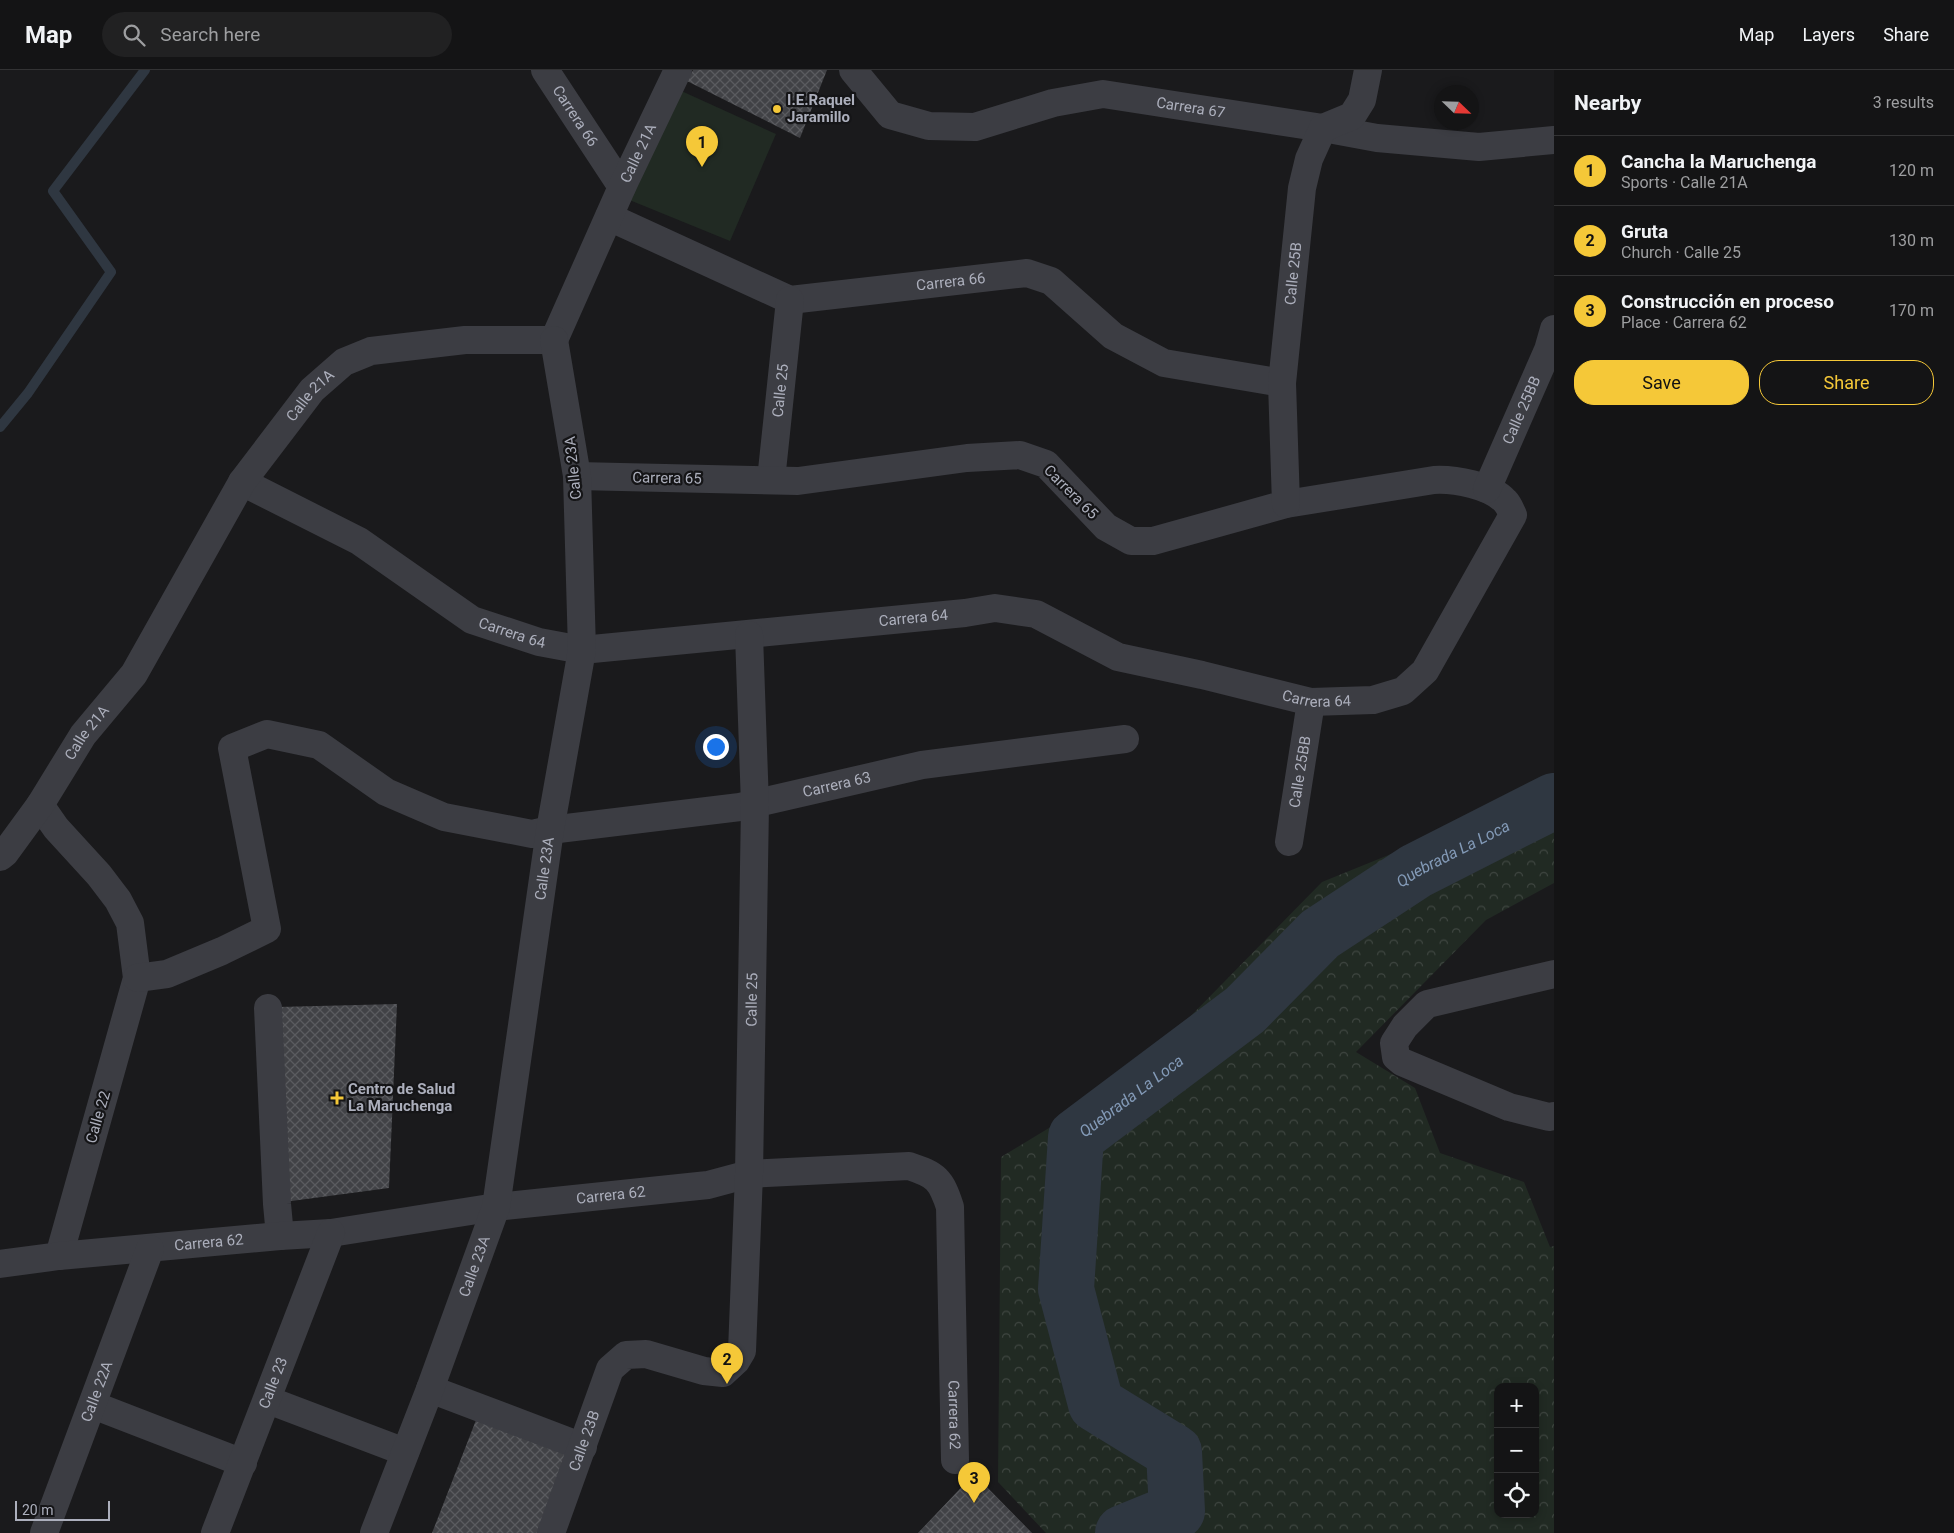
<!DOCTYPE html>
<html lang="en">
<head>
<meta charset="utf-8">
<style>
	:root { --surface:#141415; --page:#212122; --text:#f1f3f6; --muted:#9d9ea0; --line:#333334; --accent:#f5c838 }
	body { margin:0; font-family:Roboto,sans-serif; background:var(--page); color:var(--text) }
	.controls { position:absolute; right:15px; bottom:15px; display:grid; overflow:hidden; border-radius:10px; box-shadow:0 2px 8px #0003 }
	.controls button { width:45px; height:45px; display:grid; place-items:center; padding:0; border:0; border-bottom:1px solid var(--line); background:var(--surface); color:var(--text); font:25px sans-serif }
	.compass { position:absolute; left:1434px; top:15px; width:45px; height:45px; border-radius:50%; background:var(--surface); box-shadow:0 2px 8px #0003; rotate:113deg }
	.scale { position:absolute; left:15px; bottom:12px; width:95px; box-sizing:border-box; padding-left:5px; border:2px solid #acafbc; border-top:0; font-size:14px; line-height:18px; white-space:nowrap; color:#acafbc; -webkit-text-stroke:4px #151517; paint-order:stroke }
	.you { position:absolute; left:715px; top:676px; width:18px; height:18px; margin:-12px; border:4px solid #fff; border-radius:50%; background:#1a73e8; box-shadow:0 0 0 8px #1a73e833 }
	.badge { display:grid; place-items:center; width:32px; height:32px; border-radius:50%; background:var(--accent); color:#111; font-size:16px; font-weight:700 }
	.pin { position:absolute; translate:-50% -41px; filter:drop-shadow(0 1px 2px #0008) }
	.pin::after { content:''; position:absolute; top:26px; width:18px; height:15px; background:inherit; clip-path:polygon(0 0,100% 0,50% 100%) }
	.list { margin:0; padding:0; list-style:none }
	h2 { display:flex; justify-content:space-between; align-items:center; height:65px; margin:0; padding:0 20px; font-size:21px }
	h2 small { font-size:16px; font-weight:400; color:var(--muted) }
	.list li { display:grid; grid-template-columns:32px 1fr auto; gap:15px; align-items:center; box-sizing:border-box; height:70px; padding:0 20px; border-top:1px solid var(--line) }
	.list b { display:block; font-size:19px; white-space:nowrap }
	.list p { margin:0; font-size:16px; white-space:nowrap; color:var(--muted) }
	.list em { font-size:16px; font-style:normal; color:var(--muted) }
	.actions { display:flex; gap:10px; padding:15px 20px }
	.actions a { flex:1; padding:11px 0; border:1px solid var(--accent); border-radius:20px; text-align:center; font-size:18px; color:var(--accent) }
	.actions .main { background:var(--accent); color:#111 }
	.icon { flex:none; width:28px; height:28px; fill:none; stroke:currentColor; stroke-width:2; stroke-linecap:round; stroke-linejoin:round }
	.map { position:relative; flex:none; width:1554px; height:1463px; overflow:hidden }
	header { display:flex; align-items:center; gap:30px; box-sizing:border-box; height:70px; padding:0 25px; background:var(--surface); border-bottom:1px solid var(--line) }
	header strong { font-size:24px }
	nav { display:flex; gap:28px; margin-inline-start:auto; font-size:18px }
	.search { width:350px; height:45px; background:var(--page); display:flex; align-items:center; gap:12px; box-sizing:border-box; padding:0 18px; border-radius:28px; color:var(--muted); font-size:19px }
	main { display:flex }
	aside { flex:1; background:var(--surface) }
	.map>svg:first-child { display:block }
	.forest { fill:url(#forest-crowns); fill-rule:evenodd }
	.park { fill:#212a23 }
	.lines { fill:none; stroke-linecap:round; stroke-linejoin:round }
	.stream { stroke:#2f3741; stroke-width:10 }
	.river { stroke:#2f3741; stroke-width:56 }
	.building { fill:url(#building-cross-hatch) }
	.minor { stroke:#3c3d43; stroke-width:28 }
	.poi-dot { fill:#f5c838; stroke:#151517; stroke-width:2 }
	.labels { text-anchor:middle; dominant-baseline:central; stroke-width:4.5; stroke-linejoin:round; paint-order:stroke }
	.poi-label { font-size:15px; font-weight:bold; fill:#acafbc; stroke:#151517; text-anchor:start }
	.street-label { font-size:15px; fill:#acafbc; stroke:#151517 }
	.water-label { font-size:16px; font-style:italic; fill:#839ab7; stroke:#151517 }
</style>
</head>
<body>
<header>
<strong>Map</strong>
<div class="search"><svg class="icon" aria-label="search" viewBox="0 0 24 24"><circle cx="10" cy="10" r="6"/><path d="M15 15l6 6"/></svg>Search here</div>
<nav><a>Map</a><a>Layers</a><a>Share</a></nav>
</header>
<main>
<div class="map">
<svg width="1554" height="1463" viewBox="0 0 1554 1463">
	<defs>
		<pattern id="forest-crowns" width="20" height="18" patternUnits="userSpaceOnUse" patternTransform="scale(1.25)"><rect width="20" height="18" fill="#212a23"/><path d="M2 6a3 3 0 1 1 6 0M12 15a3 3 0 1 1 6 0" fill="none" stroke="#3f4641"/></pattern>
		<pattern id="building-cross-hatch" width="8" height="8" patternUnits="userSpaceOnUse" patternTransform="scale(1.25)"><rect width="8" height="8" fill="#414246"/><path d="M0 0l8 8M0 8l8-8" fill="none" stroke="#5a5b5f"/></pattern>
	</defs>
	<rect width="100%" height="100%" fill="#1a1a1c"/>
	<path class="forest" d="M1554,718v95l-68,37 -130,132 59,36 25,65 84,29 26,65 4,-1v287h-508l-48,-51 3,-325 127,-77 194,-198zM1498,1317h37v127h-37z"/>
	<path class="park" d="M677,19l99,45 -46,107 -103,-42z"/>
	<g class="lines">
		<path class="stream" d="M0,357l28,-34 83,-121 -58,-81 92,-121"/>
		<path class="river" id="s1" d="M1123,1463l54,-22 -3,-59 -78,-48 -30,-115 10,-152 169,-127 75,-76 96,-63 138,-70"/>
	</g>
	<path class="building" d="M693,0h134l-27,68 -113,-57z
		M397,934l-8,184 -105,14 -6,-195z
		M478,1345l95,37 -31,81h-110z
		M974,1404l58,59h-114z"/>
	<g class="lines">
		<g class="minor">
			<path id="s2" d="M545,0l77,117"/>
			<path id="s3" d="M853,0l37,45 39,11 46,1 78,-24 50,-9 220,34 54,10 102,9 75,-7"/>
			<path id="s4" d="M609,147l181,83 237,-27 24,8 62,55 51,27 118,20"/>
			<path id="s5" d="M554,270l68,-153 56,-117"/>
			<path id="s6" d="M771,410l19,-180"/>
			<path id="s7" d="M242,412l117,59 113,79 67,22 43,8 383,-37 30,-5 41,6 82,43 84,18 109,27 62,-2 30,-9 22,-20 88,-156c-2,-4 -4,-10 -8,-14 -15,-16 -50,-22 -71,-21l-148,24 -133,37h-22l-25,-14 -60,-63 -26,-9 -53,3 -169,23 -221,-5"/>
			<path id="s8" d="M1487,419l61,-139 6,-21"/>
			<path id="s9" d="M1286,434l-4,-121 20,-195 7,-29 14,-31 29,-12 10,-16 6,-30"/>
			<path d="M40,735l16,23 43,47 19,25 12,23 7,55 -78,278"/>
			<path id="s10" d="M1289,772l22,-140"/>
			<path id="s11" d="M0,787l5,-4 35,-48 43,-70 51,-61 108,-192 70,-92 32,-28 27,-11 94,-11h89"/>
			<path d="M1554,904l-127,30 -22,22 -11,17 2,14 6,5 107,45 40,10 5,-1"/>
			<path id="s12" d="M137,908l30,-4 55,-23 45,-22 -35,-181 35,-14 52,11 67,47 58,25 88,17 18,-4 190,-23 182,-42 203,-26"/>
			<path d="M268,938l9,196 3,32"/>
			<path id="s13" d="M0,1194l59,-8 221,-20 51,-3 165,-26 212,-22 41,-11 160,-8c27,9 32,13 41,41l5,253"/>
			<path d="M430,1319l153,58"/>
			<path d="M268,1330l137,52"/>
			<path d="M93,1335l150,58"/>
			<path id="s14" d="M44,1463l106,-284"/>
			<path id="s15" d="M215,1463l116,-300"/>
			<path id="s16" d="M374,1463l56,-144 66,-182 54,-377 32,-180 -5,-174 -23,-136"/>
			<path id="s17" d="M551,1463l59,-164 16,-14 20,-1 58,17 19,2 13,-12 6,-10 7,-177 6,-369 -6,-170"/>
		</g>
	</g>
	<g class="poi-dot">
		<circle cx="777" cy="39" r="5"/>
		<path d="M334.5 1020.5h5v5h5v5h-5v5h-5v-5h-5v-5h5z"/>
	</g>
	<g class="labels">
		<g class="poi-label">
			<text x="787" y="30">I.E.Raquel<tspan x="787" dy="17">Jaramillo</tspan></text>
			<text x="348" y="1019">Centro de Salud<tspan x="348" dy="17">La Maruchenga</tspan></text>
		</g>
		<g class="street-label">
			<text stroke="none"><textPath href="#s3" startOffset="366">Carrera 67</textPath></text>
			<text stroke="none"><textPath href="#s2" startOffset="55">Carrera 66</textPath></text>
			<text stroke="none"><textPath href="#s5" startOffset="205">Calle 21A</textPath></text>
			<text stroke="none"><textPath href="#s9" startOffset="231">Calle 25B</textPath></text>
			<text stroke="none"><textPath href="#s4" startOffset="361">Carrera 66</textPath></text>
			<text stroke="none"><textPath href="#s6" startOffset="90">Calle 25</textPath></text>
			<text stroke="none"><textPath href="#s11" startOffset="558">Calle 21A</textPath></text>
			<text stroke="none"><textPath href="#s8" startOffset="86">Calle 25BB</textPath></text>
			<text transform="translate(573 398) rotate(-96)">Calle 23A</text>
			<text transform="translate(667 408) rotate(1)">Carrera 65</text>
			<text transform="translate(1071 422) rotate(45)">Carrera 65</text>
			<text stroke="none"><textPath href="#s7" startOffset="716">Carrera 64</textPath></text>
			<text stroke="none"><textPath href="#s7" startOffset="311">Carrera 64</textPath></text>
			<text stroke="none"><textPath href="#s7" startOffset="1136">Carrera 64</textPath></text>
			<text stroke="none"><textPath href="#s11" startOffset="152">Calle 21A</textPath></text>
			<text stroke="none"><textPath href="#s10" startOffset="71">Calle 25BB</textPath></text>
			<text stroke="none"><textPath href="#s12" startOffset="959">Carrera 63</textPath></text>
			<text stroke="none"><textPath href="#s16" startOffset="690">Calle 23A</textPath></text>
			<text stroke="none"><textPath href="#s17" startOffset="676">Calle 25</textPath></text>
			<text transform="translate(98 1047) rotate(-74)">Calle 22</text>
			<text stroke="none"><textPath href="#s13" startOffset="615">Carrera 62</textPath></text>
			<text stroke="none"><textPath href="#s13" startOffset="210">Carrera 62</textPath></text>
			<text stroke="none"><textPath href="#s16" startOffset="285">Calle 23A</textPath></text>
			<text stroke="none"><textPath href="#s15" startOffset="161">Calle 23</textPath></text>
			<text stroke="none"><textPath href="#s14" startOffset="151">Calle 22A</textPath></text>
			<text stroke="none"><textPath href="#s13" startOffset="1185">Carrera 62</textPath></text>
			<text stroke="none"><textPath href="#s17" startOffset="98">Calle 23B</textPath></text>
		</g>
		<g class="water-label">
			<text stroke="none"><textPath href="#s1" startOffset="954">Quebrada La Loca</textPath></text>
			<text stroke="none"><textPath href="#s1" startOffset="549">Quebrada La Loca</textPath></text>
		</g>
	</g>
</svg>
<div class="controls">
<button>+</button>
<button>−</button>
<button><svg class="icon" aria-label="locate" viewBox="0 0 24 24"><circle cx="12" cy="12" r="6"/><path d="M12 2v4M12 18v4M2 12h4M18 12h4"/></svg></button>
</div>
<svg class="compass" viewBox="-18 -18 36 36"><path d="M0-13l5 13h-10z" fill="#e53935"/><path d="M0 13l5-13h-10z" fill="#9d9ea0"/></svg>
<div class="scale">20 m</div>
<div class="you"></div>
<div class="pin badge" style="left:702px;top:97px">1</div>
<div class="pin badge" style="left:727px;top:1314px">2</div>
<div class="pin badge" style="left:974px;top:1433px">3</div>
</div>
<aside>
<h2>Nearby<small>3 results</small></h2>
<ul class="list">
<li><span class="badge">1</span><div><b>Cancha la Maruchenga</b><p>Sports · Calle 21A</p></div><em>120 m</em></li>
<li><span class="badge">2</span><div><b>Gruta</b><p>Church · Calle 25</p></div><em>130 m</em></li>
<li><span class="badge">3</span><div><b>Construcción en proceso</b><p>Place · Carrera 62</p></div><em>170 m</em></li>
</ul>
<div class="actions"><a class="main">Save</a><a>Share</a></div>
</aside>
</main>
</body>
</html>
